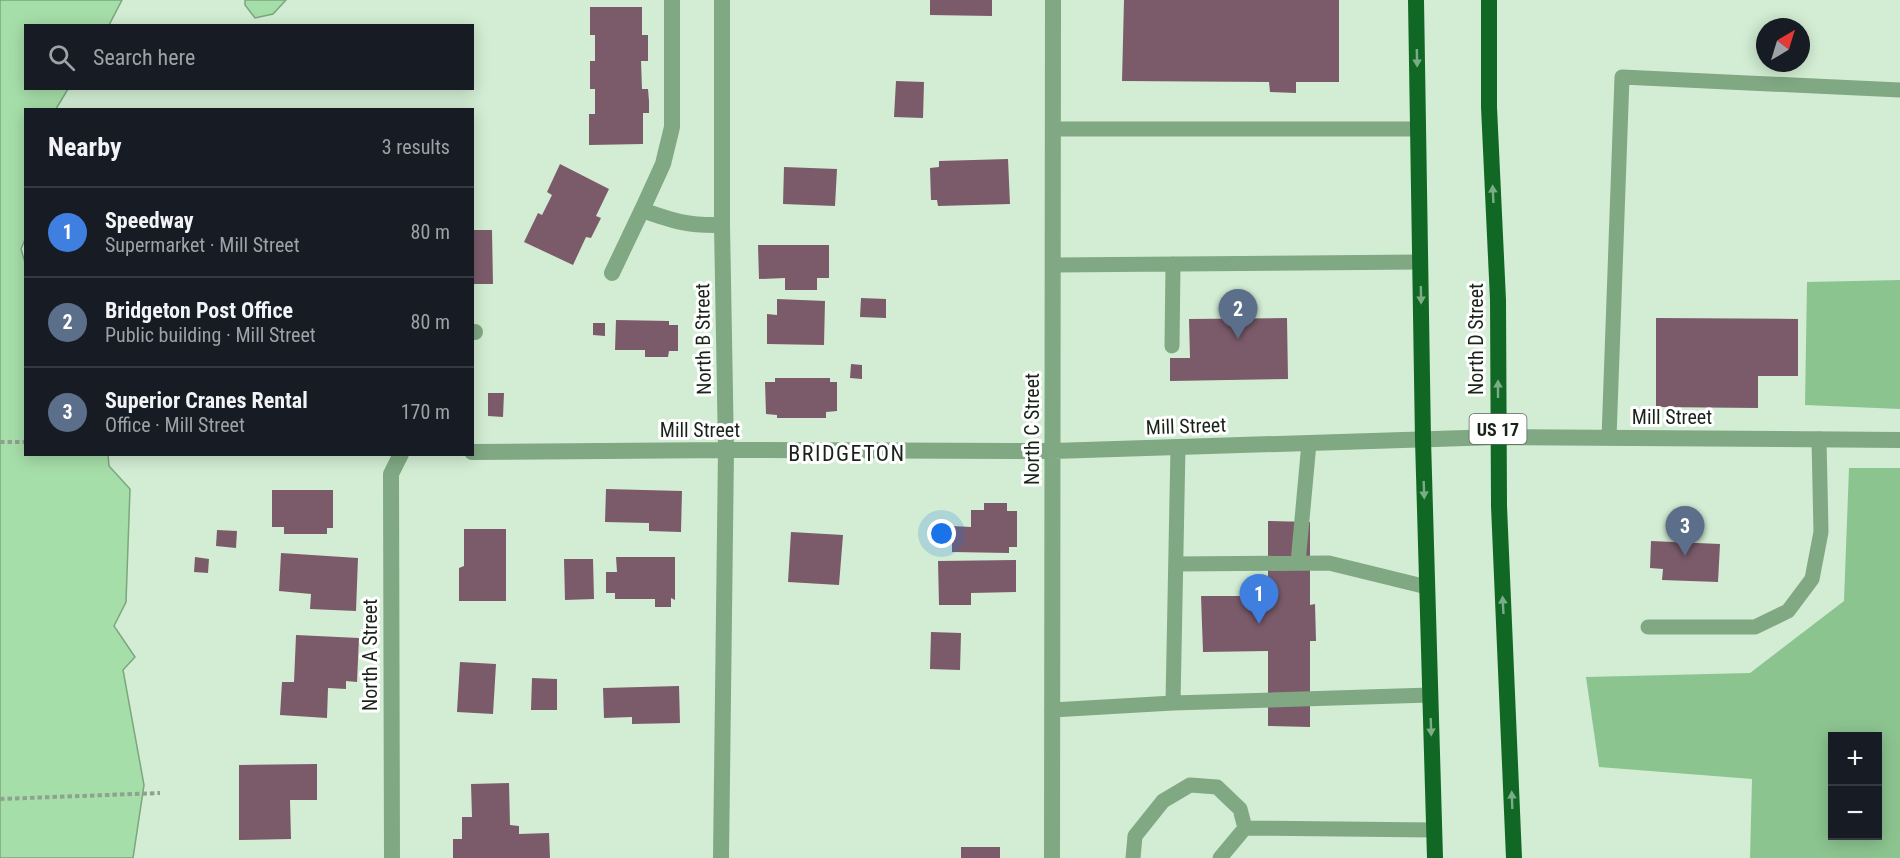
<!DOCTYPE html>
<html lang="en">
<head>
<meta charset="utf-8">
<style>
	:root { --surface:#171b24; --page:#242831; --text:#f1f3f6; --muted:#9ea1a6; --line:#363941; --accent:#b6347e }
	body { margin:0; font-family:"Roboto Condensed",sans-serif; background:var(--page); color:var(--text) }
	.controls { position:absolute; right:18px; bottom:18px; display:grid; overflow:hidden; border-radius:0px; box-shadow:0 3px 15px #0003 }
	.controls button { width:54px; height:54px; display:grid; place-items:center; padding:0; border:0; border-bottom:2px solid var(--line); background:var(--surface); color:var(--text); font:30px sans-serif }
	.compass { position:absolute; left:1756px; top:18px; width:54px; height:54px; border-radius:50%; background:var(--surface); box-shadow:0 3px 15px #0003; rotate:38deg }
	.you { position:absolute; left:942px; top:534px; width:21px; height:21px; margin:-15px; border:4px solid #fff; border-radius:50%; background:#1a73e8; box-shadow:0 0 0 9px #1a73e833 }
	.badge { display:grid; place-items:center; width:39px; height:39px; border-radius:50%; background:var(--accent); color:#fff; font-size:20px; font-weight:700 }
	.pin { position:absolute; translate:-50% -50px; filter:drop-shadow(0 2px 3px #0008) }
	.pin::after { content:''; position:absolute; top:32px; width:21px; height:18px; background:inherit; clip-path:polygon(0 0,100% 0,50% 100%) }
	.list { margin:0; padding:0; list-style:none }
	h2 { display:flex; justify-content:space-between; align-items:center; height:78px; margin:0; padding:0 24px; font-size:26px }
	h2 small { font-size:20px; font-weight:400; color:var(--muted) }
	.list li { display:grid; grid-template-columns:39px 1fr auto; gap:18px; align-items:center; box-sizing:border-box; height:90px; padding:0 24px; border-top:2px solid var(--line) }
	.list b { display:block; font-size:22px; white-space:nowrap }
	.list p { margin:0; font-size:20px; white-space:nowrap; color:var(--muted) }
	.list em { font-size:20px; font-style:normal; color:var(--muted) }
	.icon { flex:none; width:33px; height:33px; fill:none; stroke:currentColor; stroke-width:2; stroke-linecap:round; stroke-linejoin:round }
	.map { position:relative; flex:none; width:1900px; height:858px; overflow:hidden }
	.search { position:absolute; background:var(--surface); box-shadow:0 3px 15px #0003; left:24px; top:24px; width:450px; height:66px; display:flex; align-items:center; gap:15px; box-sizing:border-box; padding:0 21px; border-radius:0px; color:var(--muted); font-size:22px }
	.panel { position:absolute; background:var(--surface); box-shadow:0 3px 15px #0003; left:24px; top:108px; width:450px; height:348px; border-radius:0px }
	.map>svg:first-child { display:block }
	.forest { fill:#8cc490; fill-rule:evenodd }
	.water { fill:#a6dea9; stroke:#7ca67e; stroke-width:1.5 }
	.building { fill:#7b5b6a }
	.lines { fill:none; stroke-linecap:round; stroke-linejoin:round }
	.path { stroke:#8ea28f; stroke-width:4; stroke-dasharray:4.5 3; stroke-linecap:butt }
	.service { stroke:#80a883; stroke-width:15 }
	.minor { stroke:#80a883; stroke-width:16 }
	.trunk { stroke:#116825; stroke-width:16 }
	.oneway { fill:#7cac87 }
	.labels { text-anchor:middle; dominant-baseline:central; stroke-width:6; stroke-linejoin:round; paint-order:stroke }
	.shield { fill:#fff; stroke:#5e655f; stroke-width:1.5 }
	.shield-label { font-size:18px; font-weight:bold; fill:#19231a }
	.street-label { font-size:20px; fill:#19231a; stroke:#fff }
	.quarter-label { font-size:22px; letter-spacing:1.5px; fill:#19231a; stroke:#fff }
</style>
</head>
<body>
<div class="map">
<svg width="1900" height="858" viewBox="0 0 1900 858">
	<rect width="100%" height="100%" fill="#d2edd3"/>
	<path class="forest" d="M1900,280v129l-95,-4 2,-123z
		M1849,468h51v390h-150l2,-79 -153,-12 -13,-90 164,-4 94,-72zM1832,736h46v100h-46z"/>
	<path class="water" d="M0,0h122l-13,25 -83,1v62l42,1 -12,20 -30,1v127l-5,12 5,17v188l82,1 1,11 21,23 -4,113 -12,24 21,31 -12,13 21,115 -11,73h-133z
		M245,0h41l-13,14 -18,4 -10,-13z"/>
	<path class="building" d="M930,0h62v16l-62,-1z
		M1124,0h215v82h-43v11l-26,-1 -1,-10 -147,-1z
		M590,7h52v28h6v26h-7l1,28h6l1,12v12h-6v31l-54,1v-31h6v-25h-5v-28h5v-26h-5z
		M896,81l28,1 -1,36 -29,-1z
		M1008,159l2,45 -72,2 -1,-6h-6l-1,-32 9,-1v-6z
		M560,164l49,25 -13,27 5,2 -10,20 -5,-1 -13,28 -49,-23 14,-29 4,2 10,-20 -5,-3z
		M784,167l53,2 -2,37 -52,-2z
		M472,230h20l1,54h-21z
		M758,245h71v33h-12v12h-32v-12l-26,1z
		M861,298l25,1v19l-26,-1z
		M777,299l48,2 -1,44 -57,-1v-30l10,1z
		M1287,318l1,61 -118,2v-23h20l-1,-39z
		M1656,318l142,1v57h-40v32l-102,-1z
		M616,320l53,1v4h9v26h-9l-1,6h-23v-7h-30z
		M593,323h12v13l-12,-1z
		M851,364l11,1v14l-12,-1z
		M775,378h55v4h7v29l-11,1v6h-49v-3l-11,-1 -1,-32h10z
		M488,393h16l-1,24 -15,-1z
		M606,489l76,2 -1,41 -32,-1v-8l-44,-1z
		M272,490h61v38h-6v6h-43v-7h-12z
		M984,503h23v8h10v36h-8v6l-57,-1v-26l19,1v-17h13z
		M1268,521l42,1v83l5,-1 1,37h-6v86l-42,-1v-75l-65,1 -2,-56h45v10h22z
		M464,529h42v72h-47v-33l5,-2z
		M217,530l20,1 -1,17 -20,-2z
		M791,532l52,3 -4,50 -51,-3z
		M1651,541l69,3 -2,38 -56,-2 1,-11 -13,-1z
		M281,553l77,5 -2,53 -46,-2 1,-15 -32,-3z
		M195,557l14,2 -1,14 -14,-1z
		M616,557h59v43l-4,-2v9h-16v-8h-40v-6h-9v-21h11z
		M564,559h29l1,40 -29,1z
		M1016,560v32l-45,1v12h-32l-1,-44z
		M931,632l30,1 -1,37 -30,-1z
		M296,635l63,3 -2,44 -11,-1v8l-18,-1 -1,30 -47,-3 2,-33h12z
		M460,662l36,2 -3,50 -36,-2z
		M532,678l25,1v31h-26z
		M679,686l1,37 -48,1v-7l-28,1 -1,-30z
		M317,764v36h-27l1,39 -52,1v-75z
		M509,783l1,42 9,1v8l30,-1 1,25h-97v-19h9v-22h10l-1,-33z
		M961,847h39v11h-39z"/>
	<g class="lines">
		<path class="path" d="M0,442h26
			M0,799l160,-6"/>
		<path class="service" d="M1053,129h365
			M1053,265l367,-3
			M1172,346l1,-82
			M1609,438l13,-361 278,13
			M1298,563l11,-120
			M1176,564l153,-1 98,24
			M1648,627h107l33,-16 24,-32 9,-47 -2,-93
			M1173,703l5,-256
			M1052,710l121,-7 257,-8
			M1133,858l2,-22 28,-35 27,-16 27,2 23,22 5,19
			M1220,858l25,-30 189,2"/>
		<path class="minor" d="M642,210l21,-46 9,-37v-127
			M612,273l30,-63c31,11 46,16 80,15
			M472,332h3
			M472,452l254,-2 327,1 444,-14 403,3
			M392,858l-1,-384 10,-20
			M721,858l5,-408 -4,-225v-225
			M1052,858l1,-858"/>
		<path class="trunk" d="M1416,0l7,440 12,418
			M1489,0v107l9,193 1,206 15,352"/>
	</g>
	<defs><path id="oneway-solid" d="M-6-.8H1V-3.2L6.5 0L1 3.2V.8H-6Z" transform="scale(1.5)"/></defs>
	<g class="oneway">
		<use href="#oneway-solid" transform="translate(1417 58) rotate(89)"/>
		<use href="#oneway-solid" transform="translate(1493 194) rotate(-93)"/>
		<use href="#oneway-solid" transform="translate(1421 295) rotate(89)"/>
		<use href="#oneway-solid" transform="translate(1498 389) rotate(-90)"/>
		<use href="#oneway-solid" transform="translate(1424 490) rotate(88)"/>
		<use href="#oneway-solid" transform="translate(1503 605) rotate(-93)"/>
		<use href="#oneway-solid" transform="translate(1431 727) rotate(88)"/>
		<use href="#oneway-solid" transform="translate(1512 800) rotate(-92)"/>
	</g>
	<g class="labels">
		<rect class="shield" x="1469.5" y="414" width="57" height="30" rx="4.5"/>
		<g class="shield-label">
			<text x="1498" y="429">US 17</text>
		</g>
		<g class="street-label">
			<text transform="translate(703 339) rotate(-91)">North B Street</text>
			<text transform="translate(1476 339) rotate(-90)">North D Street</text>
			<text x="1672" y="417">Mill Street</text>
			<text transform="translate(1186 426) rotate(-2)">Mill Street</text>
			<text transform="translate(1032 429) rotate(-90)">North C Street</text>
			<text x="700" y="430">Mill Street</text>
			<text transform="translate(370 655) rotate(-90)">North A Street</text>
		</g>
		<g class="quarter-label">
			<text x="847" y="453">BRIDGETON</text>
		</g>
	</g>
</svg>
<div class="controls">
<button>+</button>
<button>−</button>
</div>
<svg class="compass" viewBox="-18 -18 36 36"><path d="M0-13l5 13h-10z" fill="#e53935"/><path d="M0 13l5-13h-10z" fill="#9ea1a6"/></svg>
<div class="you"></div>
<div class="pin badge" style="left:1259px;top:624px;background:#3f7fe0">1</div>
<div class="pin badge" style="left:1238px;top:339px;background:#5c6f8a">2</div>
<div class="pin badge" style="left:1685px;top:556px;background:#5c6f8a">3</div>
<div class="search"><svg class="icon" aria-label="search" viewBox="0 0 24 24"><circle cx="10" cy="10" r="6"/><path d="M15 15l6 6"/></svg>Search here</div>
<section class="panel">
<h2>Nearby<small>3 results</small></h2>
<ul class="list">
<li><span class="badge" style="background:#3f7fe0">1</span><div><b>Speedway</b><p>Supermarket · Mill Street</p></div><em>80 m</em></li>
<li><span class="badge" style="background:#5c6f8a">2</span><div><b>Bridgeton Post Office</b><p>Public building · Mill Street</p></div><em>80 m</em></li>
<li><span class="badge" style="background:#5c6f8a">3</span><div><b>Superior Cranes Rental</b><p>Office · Mill Street</p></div><em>170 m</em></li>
</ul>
</section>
</div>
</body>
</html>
